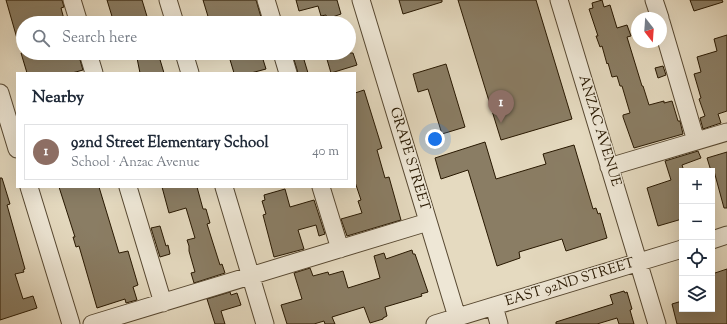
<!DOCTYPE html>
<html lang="en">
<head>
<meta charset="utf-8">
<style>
	:root { --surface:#fff; --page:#f2f2f3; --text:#1f2937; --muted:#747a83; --line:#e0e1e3; --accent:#111827 }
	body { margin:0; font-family:"Sorts Mill Goudy",serif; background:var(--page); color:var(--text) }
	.controls { position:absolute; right:12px; bottom:12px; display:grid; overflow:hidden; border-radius:0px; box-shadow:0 4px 16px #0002 }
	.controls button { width:36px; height:36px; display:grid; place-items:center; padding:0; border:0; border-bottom:1px solid var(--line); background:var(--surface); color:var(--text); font:20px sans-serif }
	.compass { position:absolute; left:631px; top:12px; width:36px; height:36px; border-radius:50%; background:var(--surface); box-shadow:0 4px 16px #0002; rotate:163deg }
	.you { position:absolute; left:435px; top:139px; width:14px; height:14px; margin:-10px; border:3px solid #fff; border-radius:50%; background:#1a73e8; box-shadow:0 0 0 6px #1a73e833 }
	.badge { display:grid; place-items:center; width:26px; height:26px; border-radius:50%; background:var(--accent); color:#fff; font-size:13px; font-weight:700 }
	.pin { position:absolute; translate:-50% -33px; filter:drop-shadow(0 1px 2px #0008) }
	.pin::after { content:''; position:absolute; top:21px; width:14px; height:12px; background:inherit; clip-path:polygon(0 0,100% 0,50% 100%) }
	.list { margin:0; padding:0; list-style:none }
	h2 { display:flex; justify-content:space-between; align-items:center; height:52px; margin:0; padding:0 16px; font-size:17px }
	h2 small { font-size:13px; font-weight:400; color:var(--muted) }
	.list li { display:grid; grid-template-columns:26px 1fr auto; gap:12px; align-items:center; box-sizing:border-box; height:56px; margin:0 8px 8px; padding:0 8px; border:1px solid var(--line); border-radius:0px }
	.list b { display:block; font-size:15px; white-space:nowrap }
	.list p { margin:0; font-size:13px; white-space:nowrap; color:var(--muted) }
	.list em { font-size:13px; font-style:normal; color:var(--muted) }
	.icon { flex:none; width:22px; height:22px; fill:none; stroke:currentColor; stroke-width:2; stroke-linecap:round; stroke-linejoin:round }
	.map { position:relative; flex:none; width:727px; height:324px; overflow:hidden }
	.search { position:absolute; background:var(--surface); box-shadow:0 4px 16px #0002; left:16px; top:16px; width:340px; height:44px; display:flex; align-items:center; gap:10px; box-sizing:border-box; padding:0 14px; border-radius:22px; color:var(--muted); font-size:15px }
	.panel { position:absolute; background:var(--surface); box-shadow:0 4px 16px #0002; left:16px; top:72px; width:340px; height:116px; border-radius:0px }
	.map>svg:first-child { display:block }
	.building { fill:#8a7d64; stroke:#281801 }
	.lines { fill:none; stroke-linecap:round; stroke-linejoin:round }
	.minor-casing { stroke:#574831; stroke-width:19 }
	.minor { stroke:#eee7d6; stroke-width:17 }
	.labels { text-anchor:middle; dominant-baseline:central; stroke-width:3; stroke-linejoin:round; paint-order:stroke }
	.street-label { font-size:14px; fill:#281801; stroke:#eee7d6 }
</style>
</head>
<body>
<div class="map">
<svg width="727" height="324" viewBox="0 0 727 324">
	<rect width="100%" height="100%" fill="#e5dac0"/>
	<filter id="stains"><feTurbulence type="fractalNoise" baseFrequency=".005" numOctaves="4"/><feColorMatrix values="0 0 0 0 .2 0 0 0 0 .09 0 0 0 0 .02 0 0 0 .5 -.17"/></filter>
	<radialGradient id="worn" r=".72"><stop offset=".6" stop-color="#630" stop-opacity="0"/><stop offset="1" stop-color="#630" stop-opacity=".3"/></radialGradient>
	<path class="building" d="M6,0h56l2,7 -3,1 4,15h-42v25l-3,1z
		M107,0h35l7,23h-35z
		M203,0h53l5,17 -22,6h-29z
		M296,0h41l4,14 -14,5 -1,-4 -5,1 -3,-10 -19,5z
		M399,0h43v2l-39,12z
		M458,0h78l36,119 -71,21z
		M602,0l2,7 6,-2 7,23 10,-3 4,11 -4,1 15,49h1l6,19 15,-4v2l8,-2 6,20h2l3,13 -49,14 -11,-31v-2l7,-2 -8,-27h-2l-3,-10 -5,1 -4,-14 -1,1 -5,-18 -2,1 -4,-11h2l-9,-27 4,-1 -1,-5z
		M690,0h32l1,2 -29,9z
		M727,35v76l-9,3 3,9 -18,6 -3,-11 5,-2 -6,-17 2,-1 -7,-24 7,-2 -4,-15 20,-6 -3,-12z
		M21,53h57l5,17 -11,3h-45z
		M136,53h22l6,20h-24z
		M228,53h33l5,16 -15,4h-17z
		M292,53h10l6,20h-10z
		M335,53h18l4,12 -26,8 -5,-17z
		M446,64l19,63 -23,7 -14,-45 -10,3 -5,-18z
		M663,66l3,9 -8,3 -3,-10z
		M364,90l18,58 -5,2 8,28 4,-1 12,43 -54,16 -6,-17 21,-6 -4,-12 3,-1 -6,-18v-89z
		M485,142l11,37 50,-15 -3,-10 31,-9 19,64 3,-1 2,6 2,-1 7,25 -41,13 -4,-12 -43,13 1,6 -23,8 -29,-96 -27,9 -6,-21z
		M698,151l3,7 -19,7 2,6h-2v48l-24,7 -11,-38 24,-8 -6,-19z
		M727,152v56h-3l-10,-37h-3l-4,-13z
		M0,178h2l8,26 -3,1 18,64 -2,1 1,2 -9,2 8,25 10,-3 4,12 -37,12z
		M59,187h40l20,66 9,-2 10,34 -5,2 4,13 -11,3 -1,-4 -28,9 -18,-62 -3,1 -3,-10h2z
		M162,187h35l6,22h3l4,14 -3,1 6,19 7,22 2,-1 3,9 -31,10 -3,-10 4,-1 -6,-21v-5l-2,-6 8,-2 -9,-30 -17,5z
		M285,189l5,18 24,-7 11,34 -6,2 -3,-11 -18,5 6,19 -30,8 -11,-42 3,-1 -4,-13 3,-1 -1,-5z
		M160,226l6,20 2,-1 2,9 -10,3 -9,-29z
		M412,250l1,4h2l13,38 -7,2 1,2 -37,11 2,9 -4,2v1l-13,4 -6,-16 -32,10 3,7h-10l-1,-3 -10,3h-27l-6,-19 21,-6 -8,-26 16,-5 3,8 15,-4 1,3 14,-4 5,17 32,-10 -6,-22 10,-3 2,6z
		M727,269v55h-50l-5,-20 10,-3v8h30v-35z
		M624,291l1,2 2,-1 5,17 -2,1 4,14h-15l-2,-6 -20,6h-41v-2l57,-18 -3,-9z
		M230,292l1,3 6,-2 4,12 -20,6 4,13h-10l-8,-25z"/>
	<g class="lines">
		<g class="minor-casing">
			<path id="minor" d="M72,0l7,23
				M168,0l7,23
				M266,0l7,23
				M361,0l96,317
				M559,0l98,324
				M654,0l6,18
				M661,22l35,119
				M88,53l6,20
				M184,53l6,20
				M282,53l6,20
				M0,93l17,56
				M609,167l118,-35
				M29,187l42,137
				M128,187l35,116
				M224,187l41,137
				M321,187l19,62
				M712,240l15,-5
				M494,306l5,18
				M92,324l336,-102
				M435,324l247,-75"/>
		</g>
		<use href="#minor" class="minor"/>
	</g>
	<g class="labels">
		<g class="street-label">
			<text transform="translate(599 131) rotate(73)">ANZAC AVENUE</text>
			<text transform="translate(409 159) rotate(73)">GRAPE STREET</text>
			<text transform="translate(570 283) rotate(-17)">EAST 92ND STREET</text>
		</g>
	</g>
	<rect width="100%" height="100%" filter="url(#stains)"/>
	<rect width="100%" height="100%" fill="url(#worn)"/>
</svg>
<div class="controls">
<button>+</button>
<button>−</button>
<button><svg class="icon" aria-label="locate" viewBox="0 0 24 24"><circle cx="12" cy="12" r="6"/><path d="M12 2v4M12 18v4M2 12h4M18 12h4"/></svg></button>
<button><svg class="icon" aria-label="layers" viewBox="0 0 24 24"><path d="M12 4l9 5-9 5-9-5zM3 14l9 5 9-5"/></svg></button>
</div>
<svg class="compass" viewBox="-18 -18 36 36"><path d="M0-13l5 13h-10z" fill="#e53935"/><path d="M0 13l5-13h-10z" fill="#747a83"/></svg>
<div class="you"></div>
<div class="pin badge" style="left:501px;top:123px;background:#8d6e63">1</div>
<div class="search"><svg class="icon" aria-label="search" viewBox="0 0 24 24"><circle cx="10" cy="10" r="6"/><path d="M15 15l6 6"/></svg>Search here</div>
<section class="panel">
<h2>Nearby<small></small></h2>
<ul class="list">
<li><span class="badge" style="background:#8d6e63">1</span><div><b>92nd Street Elementary School</b><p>School · Anzac Avenue</p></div><em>40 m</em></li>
</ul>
</section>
</div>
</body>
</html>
